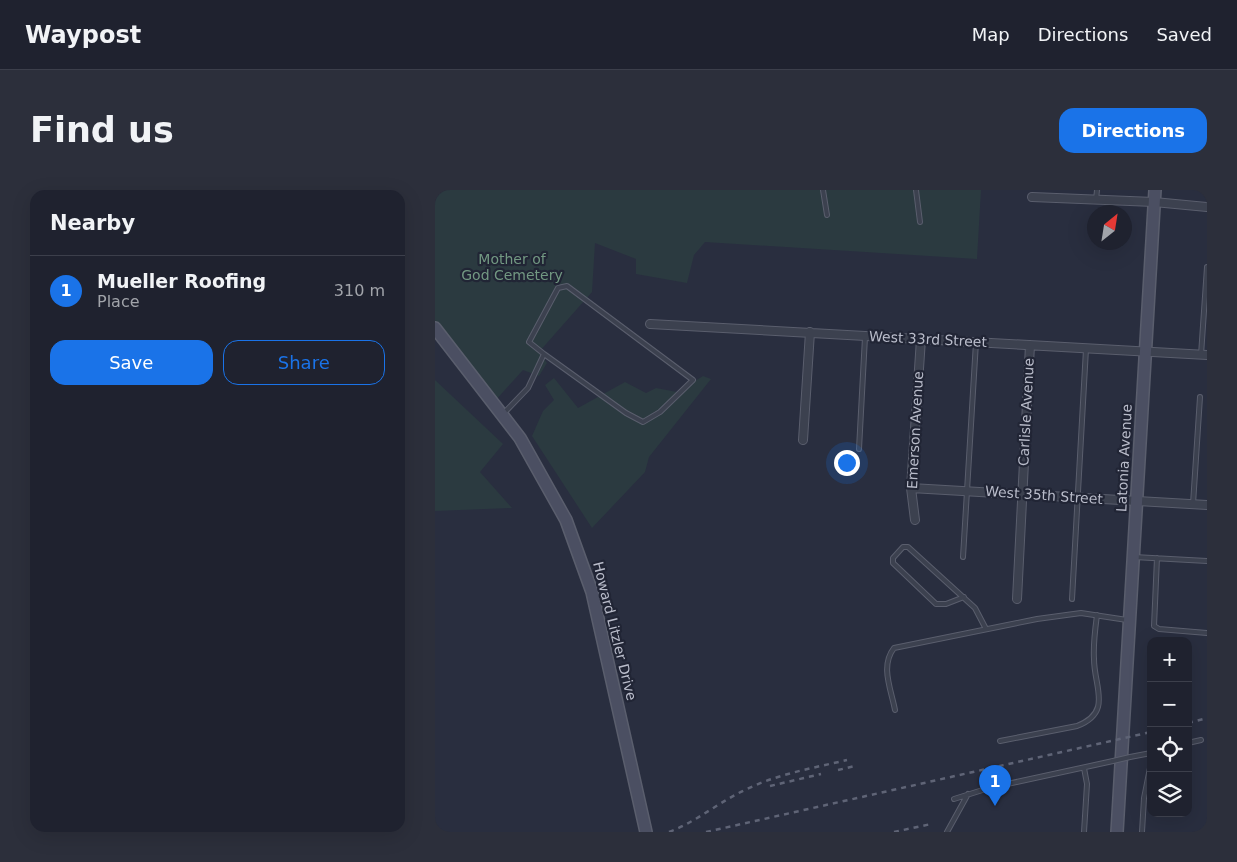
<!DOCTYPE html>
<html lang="en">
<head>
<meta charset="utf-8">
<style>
	:root { --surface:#1f222f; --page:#2c2f3b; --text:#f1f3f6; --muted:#a1a4aa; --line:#3c3f4b; --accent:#1a73e8 }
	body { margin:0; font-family:"DejaVu Sans",sans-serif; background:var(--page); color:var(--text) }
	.controls { position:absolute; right:15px; bottom:15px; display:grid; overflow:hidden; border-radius:10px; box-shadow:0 5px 20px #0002 }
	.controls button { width:45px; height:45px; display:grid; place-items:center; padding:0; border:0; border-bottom:1px solid var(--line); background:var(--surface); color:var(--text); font:25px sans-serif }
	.compass { position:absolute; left:652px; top:15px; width:45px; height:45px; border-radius:50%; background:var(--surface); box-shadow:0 5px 20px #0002; rotate:30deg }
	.you { position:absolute; left:411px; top:272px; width:18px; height:18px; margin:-12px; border:4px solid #fff; border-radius:50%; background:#1a73e8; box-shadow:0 0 0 8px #1a73e833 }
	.badge { display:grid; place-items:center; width:32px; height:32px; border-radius:50%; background:var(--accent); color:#fff; font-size:16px; font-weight:700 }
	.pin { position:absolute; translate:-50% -41px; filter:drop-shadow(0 1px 2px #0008) }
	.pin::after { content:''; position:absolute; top:26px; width:18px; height:15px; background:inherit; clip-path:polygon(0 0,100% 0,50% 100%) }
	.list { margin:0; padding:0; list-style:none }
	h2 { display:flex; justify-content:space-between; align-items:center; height:65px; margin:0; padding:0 20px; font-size:21px }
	h2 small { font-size:16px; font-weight:400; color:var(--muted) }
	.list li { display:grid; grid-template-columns:32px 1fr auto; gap:15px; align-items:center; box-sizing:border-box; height:70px; padding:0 20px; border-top:1px solid var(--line) }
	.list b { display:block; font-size:19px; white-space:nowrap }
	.list p { margin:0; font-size:16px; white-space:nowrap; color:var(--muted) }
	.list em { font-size:16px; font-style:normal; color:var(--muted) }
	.actions { display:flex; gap:10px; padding:15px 20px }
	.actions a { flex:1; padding:11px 0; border:1px solid var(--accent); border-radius:15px; text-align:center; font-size:18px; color:var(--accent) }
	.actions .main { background:var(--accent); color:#fff }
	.icon { flex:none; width:28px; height:28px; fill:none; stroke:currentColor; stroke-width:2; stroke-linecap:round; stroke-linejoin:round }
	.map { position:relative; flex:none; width:772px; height:642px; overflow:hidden; border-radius:15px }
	header { display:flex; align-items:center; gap:30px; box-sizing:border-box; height:70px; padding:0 25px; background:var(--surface); border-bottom:1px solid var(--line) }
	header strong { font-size:24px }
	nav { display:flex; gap:28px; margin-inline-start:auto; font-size:18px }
	.intro { display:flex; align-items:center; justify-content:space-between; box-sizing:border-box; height:120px; padding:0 30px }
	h1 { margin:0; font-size:35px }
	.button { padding:12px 22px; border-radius:15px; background:var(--accent); color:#fff; font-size:18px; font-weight:700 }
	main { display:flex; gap:30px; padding:0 30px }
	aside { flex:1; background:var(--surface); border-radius:15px; box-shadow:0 5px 20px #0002 }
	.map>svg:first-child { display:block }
	.green { fill:#2b3a40 }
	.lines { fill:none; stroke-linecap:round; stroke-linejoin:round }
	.lane-casing { stroke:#5a5e6d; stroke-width:6 }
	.street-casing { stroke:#5a5e6d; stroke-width:10 }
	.secondary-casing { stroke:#5a5e6d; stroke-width:14 }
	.lane { stroke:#3c414f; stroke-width:4 }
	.street { stroke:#3c414f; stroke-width:8 }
	.secondary { stroke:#4b4f62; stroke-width:11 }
	.rail { stroke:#5f6476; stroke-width:2.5; stroke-dasharray:5 5; stroke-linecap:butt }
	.lane-bridge-casing { stroke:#5a5e6d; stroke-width:6; stroke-linecap:butt }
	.lane-bridge { stroke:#3c414f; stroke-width:4 }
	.labels { text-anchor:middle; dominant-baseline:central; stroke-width:4.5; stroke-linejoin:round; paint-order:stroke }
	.park-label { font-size:14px; fill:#729882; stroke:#212535 }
	.street-label { font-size:14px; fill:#b9bcca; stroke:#212535 }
</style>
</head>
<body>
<header>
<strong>Waypost</strong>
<nav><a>Map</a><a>Directions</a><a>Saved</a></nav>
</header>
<div class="intro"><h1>Find us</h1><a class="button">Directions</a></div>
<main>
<aside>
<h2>Nearby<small></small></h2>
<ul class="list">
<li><span class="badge">1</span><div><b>Mueller Roofing</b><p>Place</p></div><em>310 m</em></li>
</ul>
<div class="actions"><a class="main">Save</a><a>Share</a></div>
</aside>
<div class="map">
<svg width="772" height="642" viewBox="0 0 772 642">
	<rect width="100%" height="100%" fill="#292e3f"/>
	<path class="green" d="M0,0h546l-4,69 -272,-17 -11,13 -7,28 -51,-9v-15l-41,-16 -3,49 -53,60 8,11 -8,13 -16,-6 -29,32 -59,-74z
		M268,186l8,3 -62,78 -4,15 -53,56 -60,-92 11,-25 11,-11 -9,-15 9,-7 24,30 47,-26 21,11 10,-5 21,4z
		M0,190l68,64 -23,28 32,36 -77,3z"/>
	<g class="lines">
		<g class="lane-casing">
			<path id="lane" d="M388,0l4,25
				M481,0l4,32
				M661,10l1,-10
				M766,165l6,-88
				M68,224l25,-26 16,-34 82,59 17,9 17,-10 33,-32 -126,-94 -9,2 -29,54 15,12
				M424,259l6,-112
				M758,314l7,-107
				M528,367l13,-215
				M699,367l73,4
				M722,368l-3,68 5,3 48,4
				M529,407l-18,7h-10l-43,-41v-5l10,-11h5l67,61 11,21
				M637,409l14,-250
				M460,520c-4,-21 -15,-44 -1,-62l143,-29 44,-6 46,7
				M565,551l77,-15c36,-14 17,-39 17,-67 -1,-15 1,-29 3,-44
				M753,553l13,-3
				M695,567l21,-4
				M519,609l35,-11 124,-27
				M512,642l21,-38
				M649,642l3,-48 -3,-16
				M707,642l2,-34 7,-35"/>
		</g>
		<g class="street-casing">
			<path id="street" d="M597,7l122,5 53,5
				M215,134l557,31
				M368,250l7,-108
				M476,298l296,17
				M480,330l-4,-32 10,-149
				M582,409l13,-254"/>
		</g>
		<g class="secondary-casing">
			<path id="secondary" d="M0,138l85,110 46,82 26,72 54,240
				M682,642l38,-642"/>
		</g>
		<use href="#lane" class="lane"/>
		<use href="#street" class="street"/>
		<use href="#secondary" class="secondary"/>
		<path class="rail" d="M753,533l19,-5
			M403,580l17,-4
			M335,596l51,-12
			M234,642c29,-11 51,-31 78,-43 31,-15 66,-21 100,-29
			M271,642l445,-100
			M459,642l37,-8"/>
		<g class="lane-bridge-casing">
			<path id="lane-bridge" d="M678,571l17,-4"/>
		</g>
		<use href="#lane-bridge" class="lane-bridge"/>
	</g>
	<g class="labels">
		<g class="park-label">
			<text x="77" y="69">Mother of<tspan x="77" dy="16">God Cemetery</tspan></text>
		</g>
		<g class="street-label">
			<text transform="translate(493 149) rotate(3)">West 33rd Street</text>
			<text transform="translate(591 222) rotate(-87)">Carlisle Avenue</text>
			<text transform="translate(480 240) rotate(-87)">Emerson Avenue</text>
			<text transform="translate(689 268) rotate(-87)">Latonia Avenue</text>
			<text transform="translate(609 305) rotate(4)">West 35th Street</text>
			<text transform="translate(180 441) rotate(76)">Howard Litzler Drive</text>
		</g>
	</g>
</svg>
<div class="controls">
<button>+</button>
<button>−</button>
<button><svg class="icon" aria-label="locate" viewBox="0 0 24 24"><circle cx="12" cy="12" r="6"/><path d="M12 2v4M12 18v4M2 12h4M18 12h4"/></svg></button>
<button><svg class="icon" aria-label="layers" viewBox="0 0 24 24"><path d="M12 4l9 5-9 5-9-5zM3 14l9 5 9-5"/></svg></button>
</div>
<svg class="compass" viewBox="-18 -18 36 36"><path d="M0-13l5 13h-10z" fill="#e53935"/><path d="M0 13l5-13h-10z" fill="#a1a4aa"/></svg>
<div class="you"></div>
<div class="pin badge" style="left:560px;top:616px">1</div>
</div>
</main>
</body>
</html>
